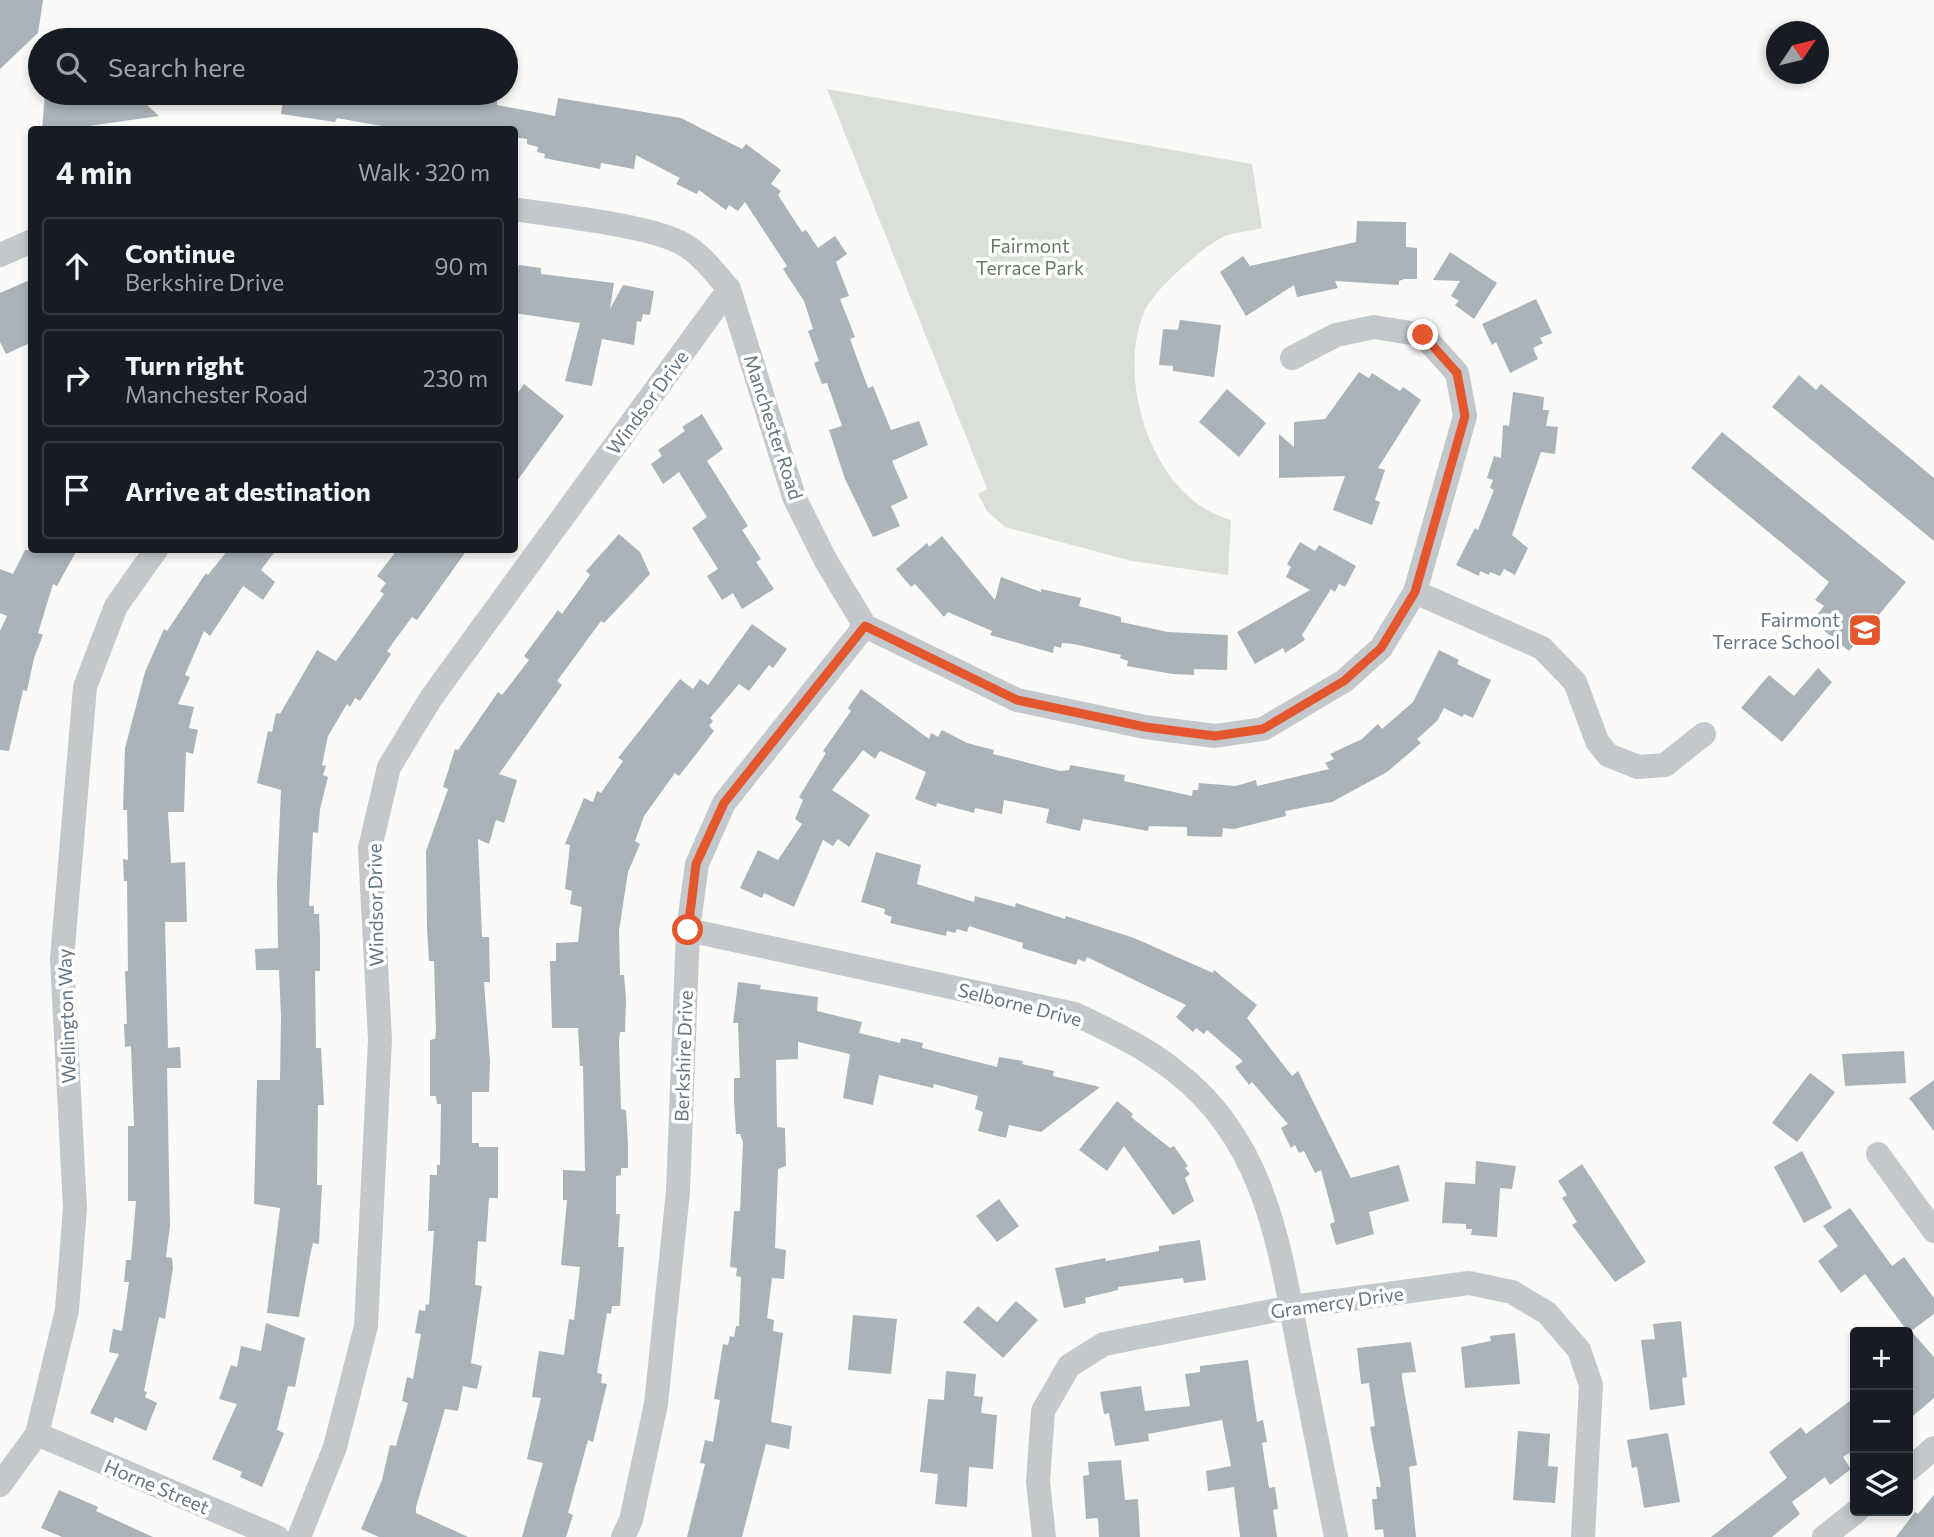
<!DOCTYPE html>
<html lang="en">
<head>
<meta charset="utf-8">
<style>
	:root { --surface:#171b24; --page:#242831; --text:#f1f3f6; --muted:#9ea1a6; --line:#363941 }
	body { margin:0; font-family:Commissioner,sans-serif; background:var(--page); color:var(--text) }
	.controls { position:absolute; right:21px; bottom:21px; display:grid; overflow:hidden; border-radius:7px; box-shadow:0 4px 10px #0003 }
	.controls button { width:63px; height:63px; display:grid; place-items:center; padding:0; border:0; border-bottom:2px solid var(--line); background:var(--surface); color:var(--text); font:35px sans-serif }
	.compass { position:absolute; left:1766px; top:21px; width:63px; height:63px; border-radius:50%; background:var(--surface); box-shadow:0 4px 10px #0003; rotate:55deg }
	.stop { position:absolute; width:21px; height:21px; margin:-16px; border:5px solid #e4572e; border-radius:50%; background:#fff }
	.stop.end { background:#e4572e; border-color:#fff; box-shadow:0 2px 7px #0008 }
	.list { margin:0; padding:0; list-style:none }
	h2 { display:flex; justify-content:space-between; align-items:center; height:91px; margin:0; padding:0 28px; font-size:30px }
	h2 small { font-size:23px; font-weight:400; color:var(--muted) }
	.list li { display:grid; grid-template-columns:46px 1fr auto; gap:21px; align-items:center; box-sizing:border-box; height:98px; margin:0 14px 14px; padding:0 14px; border:2px solid var(--line); border-radius:7px }
	.list b { display:block; font-size:26px; white-space:nowrap }
	.list p { margin:0; font-size:23px; white-space:nowrap; color:var(--muted) }
	.list em { font-size:23px; font-style:normal; color:var(--muted) }
	.icon { flex:none; width:38px; height:38px; fill:none; stroke:currentColor; stroke-width:2; stroke-linecap:round; stroke-linejoin:round }
	.map { position:relative; flex:none; width:1934px; height:1537px; overflow:hidden }
	.search { position:absolute; background:var(--surface); box-shadow:0 4px 10px #0003; left:28px; top:28px; width:490px; height:77px; display:flex; align-items:center; gap:18px; box-sizing:border-box; padding:0 24px; border-radius:38px; color:var(--muted); font-size:26px }
	.panel { position:absolute; background:var(--surface); box-shadow:0 4px 10px #0003; left:28px; top:126px; width:490px; height:427px; border-radius:7px }
	.map>svg:first-child { display:block }
	.green { fill:#dadfd7 }
	.building { fill:#aab3b9 }
	.lines { fill:none; stroke-linecap:round; stroke-linejoin:round }
	.street { stroke:#c3c8cc; stroke-width:24 }
	.route { stroke:#e4572e; stroke-width:9 }
	.labels { text-anchor:middle; dominant-baseline:central; stroke-width:7; stroke-linejoin:round; paint-order:stroke }
	.park-label { font-size:19px; fill:#687a64; stroke:#fff }
	.street-label { font-size:19px; fill:#657683; stroke:#fff }
	.poi-label { font-size:19px; fill:#657683; stroke:#fff; text-anchor:end }
</style>
</head>
<body>
<div class="map">
<svg width="1934" height="1537" viewBox="0 0 1934 1537">
	<rect width="100%" height="100%" fill="#fafaf8"/>
	<path class="green" d="M827,89l425,75 10,64c-12,3 -26,4 -37,8 -21,9 -72,55 -81,76 -29,70 10,188 87,208l-3,55 -96,-14 -127,-34 -18,-16 -9,-17 9,-5z"/>
	<path class="building" d="M0,0h43l-5,33 -38,36z
		M45,93h89l25,23 -70,10v4h-47z
		M284,93h117l20,4 1,-4h52l-1,3 24,5v4l58,11 3,-18 123,20 61,31 4,-5 35,26 -10,14 10,7 -3,4 24,37 4,-2 12,18 17,-12 12,18 -11,8 13,34 -9,3 15,38 -5,2 18,49 5,-2 18,44 28,-9 9,24 -36,16 16,37 -17,8 9,20 -27,11 -28,-58 -16,-49 13,-4 -15,-43 -5,1 -8,-21 5,-2 -11,-30 5,-2 -9,-28 -21,-32 4,-3 -42,-64 -7,9 -9,-6 -3,5 -27,-20 -2,4 -21,-10 4,-6 -44,-23 -2,14 -33,-6 -1,6 -56,-11 1,-4 -8,-2 1,-5 -11,-3v-5l-13,-2v-7h-110l-67,-12 -2,4 -54,-8z
		M1357,221l49,1v25l11,1v31h-13l-5,2v4l-64,-4 3,7 -41,9 -3,-12 -48,31 -26,-44 23,-16 7,10 106,-24z
		M1450,252l47,31 -23,36 -19,-14 4,-4 -8,-5 9,-15 -27,-1z
		M519,265l22,3v6l73,9 -4,26 13,-24 31,6 -4,24 -7,-1 -2,8 -4,-1 -3,24 -32,-6 -10,47 -27,-5 15,-58 -66,-10v-25z
		M32,279v63l-26,12 -6,-12v-49z
		M1536,299l16,34 -12,5 3,5 -10,5 5,11 -28,14 -14,-31 -4,3 -10,-21z
		M1180,320l41,5 -7,52 -41,-6v-5l-14,-1 4,-36 15,1z
		M1359,372l10,6 3,-5 28,18 3,-4 18,13 -43,68 7,2 -10,30 5,2 -8,23 -39,-15 12,-34 -66,2v-44l15,13v-25l31,-3z
		M1799,375l17,15 5,-6 113,94v63l-162,-134z
		M524,384l40,32 -50,69v-87z
		M1227,389l39,34 -27,34 -40,-35z
		M1513,392l31,5 -1,13h6l-3,16 12,1 -3,27 -14,-2 -29,83 16,13 -13,27 -11,-6 -4,7 -10,-4 -1,3 -9,-4 -1,5 -23,-11 19,-37 3,2 16,-40 -4,-2 3,-8 -6,-2 7,-22 7,2 2,-33 6,1z
		M702,414l21,35 -16,12 41,65 -6,4 19,29 -5,3 18,27 -32,20 -9,-16 -11,7 -15,-24 11,-7 -26,-41 15,-11 -28,-45 -16,12 -12,-20 11,-8 -4,-6 27,-19 -3,-4z
		M1722,432l184,150 -57,69 -37,-30 12,-15 -9,-6 14,-18 -138,-114z
		M619,534l21,18 10,22 -46,49 -3,-2 -44,60 5,4 -63,89 18,6 -13,43 -8,-3 -7,24 -11,-5 4,98h7l1,45h-6l6,79 -1,31h-17v51h7v4h19v51h-9l-3,44 -8,-1 -3,44 7,1 -11,77 11,3 -5,23 -14,-3 -5,25 -13,-2 -29,98v6l52,24h-89l-18,-8 21,-49 8,-35 6,1 12,-43 -6,-2 5,-24 6,2 8,-45 -6,-1 4,-23 6,1 1,-7 3,1 5,-74h-6l2,-56h7v-10h3l1,-61h-4l-1,-8h-6v-56l5,-1 1,-9 -2,-69h-5l-2,-33 -1,-77 22,-62 -5,-2 12,-38 3,1 40,-58 4,3 27,-35 -5,-4 34,-46 4,4 28,-39 -4,-4z
		M942,536l53,64 6,-23 40,15v-3l40,9 -2,8 42,11v5l47,10 60,3 -1,35 -33,-1v6l-21,-1 -46,-8 1,-5 -8,-3 1,-3 -47,-11 -12,-1 -1,5 -7,-2 -1,7 -63,-18 2,-4 -44,-19 -4,5 -29,-33 -4,3 -15,-18 31,-26 2,4z
		M1300,542l15,9 4,-6 37,21 -11,21 -6,-3 -4,8 -4,-3 -29,46 3,5 -20,13 -2,-5 -28,16 -18,-32 73,-42 -24,-13 5,-10 -4,-3z
		M25,550h52l-20,36 -4,-2 -15,49 5,2 -9,23 -7,33 -4,-1 -14,61 -9,-1v-119l7,-15 -7,-3v-44l13,5z
		M228,550h48l-15,20 14,12 -12,18 -20,-14 -33,50 -6,-5 -19,44 5,2 -12,27 16,3 -5,21 9,2 -5,24 -7,-2 -2,60h-16l3,51 14,-1 2,60h-22l3,126 12,-1 1,21h-14l3,158 -4,31 6,1 1,10 -8,51 -6,-2 -15,74 3,1 -2,5 12,6 -11,28 -31,-14 -2,6 -23,-10 29,-59 -10,-2 4,-23 9,2 7,-49h-5l2,-22h5l5,-59h-8v-75h6l-3,-80 -6,1 -1,-23h3l-2,-53h3l-1,-90h-3l-1,-22 5,1 -1,-50h-4l2,-62 20,-76 19,-43 3,2 39,-58 2,2z
		M397,550h70l-50,70 -5,-3 -25,34 4,3 -31,47 -5,-3 -5,9 -3,-3 -19,32 -6,29 4,1 -3,9 5,2 -8,32 -2,24 -5,-1 -4,74h5v8h5l1,24v33h-5l1,77h5l3,57h-6l-1,80h5l-3,59 -6,-1 -3,13 -11,61 -32,-4 13,-105 -26,-4 3,-124h23l1,-64 -2,-46h-23l-1,-21 23,-1 -1,-67 4,-91 -24,-7 11,-52 4,1 4,-19 4,1 37,-64 19,11 48,-67 -4,-3 6,-8 -9,-7z
		M752,624l35,25 -14,19 -4,-3 -20,26 -10,-7 -29,34 3,3 -4,5 5,5 -35,45 -4,-3 -31,43 -9,25 5,3 -12,28 -9,59 1,44h4l2,24 -1,33h-5l-1,9 2,68 5,1 2,34v24h-7v7l-5,1v38h4l-2,33h6l-4,59h-8l-1,8 -4,-1 -10,60 5,1 -1,9 6,1 -14,58 -5,-2 -20,73 5,2 -7,22h-44l21,-74 -16,-4 14,-61 -9,-1 7,-46 25,4 5,-36 5,1 6,-53 -19,-2 6,-65h-4v-30l22,1 -2,-105h-3l-2,-38h-26l-2,-67h6v-18l22,-1 4,-35 -12,-3 2,-13 -7,-2 5,-44 -5,-1 19,-46 9,4 4,-11 4,2 22,-32 -5,-3 62,-79 13,10 7,-10 8,6z
		M1439,650l20,10 -2,4 34,16 -18,38 -9,-4 -2,3 -18,-9 -7,13 -20,18 4,4 -34,29 -55,30 -47,9 1,5 -52,13 -11,-1 -1,9 -35,-1v-9l-38,-1 -1,5 -65,-12 -3,12 -34,-8 3,-14 -45,-9 -2,14 -27,-6 -1,5 -37,-10 -1,4 -21,-8 11,-27 -46,-21 -5,8 -12,-9 -31,40 38,25 -21,32 -11,-8 -5,7 -10,-6 -29,67 -30,-14 -2,5 -22,-10 18,-38 20,10 24,-36 -7,-5 8,-19 -4,-3 27,-44 -3,-2 28,-40 -3,-3 13,-19 68,50 2,-6 7,4 4,-7 25,13 27,7 -1,4 67,17 9,-1 1,-5 55,10 -1,6 68,15 1,-6h5l1,-7 37,3 20,-6 1,6 72,-17 -4,-6 9,-4 -4,-5 32,-15 16,-15 4,5 31,-27z
		M1818,668l14,14 -50,60 -41,-34 28,-33 25,21z
		M876,852l45,13 -4,19 57,18 1,-6 40,11 1,-4 49,16 1,-3 68,22 79,35 1,-3 43,35 -10,13 45,58 6,-5 53,107 48,-13 10,36 -40,11 5,22 -38,11 -6,-21 5,-2 -14,-52 -6,3 -11,-22 -5,2 -4,-8 -4,3 -10,-20 7,-4 -36,-42 -3,3 -14,-18 8,-6 -36,-31 -3,4 -8,-6 -3,4 -17,-15 10,-12 -99,-48 -2,5 -7,-3 -2,6 -54,-17 1,-5 -54,-17 -2,6 -10,-3 -2,4 -8,-2 -1,5 -56,-13 2,-6 -8,-3 1,-5 -24,-7z
		M738,982l23,3 -1,4 58,8 -1,14 45,11 -3,11 41,10 1,-5 22,5 -1,5 75,19 2,-10 24,4 -1,3 32,7 -1,5 47,11 -59,45 -32,-7 -3,13 -28,-7 5,-19 -8,-3 3,-13 -44,-12 -1,4 -54,-13 -6,30 -30,-7 7,-44 -52,-12v17l-22,1 1,67 8,1 1,38 -8,3 -3,79 11,2 -2,29 -12,-1 -5,40 7,2 -1,11 10,2 -12,89 21,4 -3,23 -23,-5 -24,93h-55l18,-73 -5,-1 5,-23 8,2 7,-42 -6,-1 9,-55 5,1 2,-9 4,1 2,-11h3l2,-49 -5,-1 1,-8 -7,-1 4,-56h6l3,-69 -3,-8h-4l-2,-34v-22h6l-2,-55h-5z
		M1904,1051l2,32 -61,3 -3,-32z
		M1810,1073l25,19 -38,50 -25,-19z
		M1934,1080v51l-25,-33z
		M1117,1101l16,13 -2,3 39,31 4,-2 14,20 -3,2 5,6 -5,4 9,23 -21,14 -49,-69 -17,25 -28,-21z
		M1802,1151l30,57 -28,15 -30,-56z
		M1476,1161l40,5 -4,23 -12,-1 -3,49 -26,-2 1,-6h-6v-5l-24,-1 3,-41 30,2z
		M1582,1164l64,98 -31,20 -43,-57 5,-3 -15,-24 5,-3 -9,-14z
		M999,1199l20,27 -22,16 -21,-26z
		M1850,1208l42,58 12,-9 30,41v16l-23,17 23,26v41l-26,22v-88l-43,-58 -24,19 -23,-32 20,-15 -15,-20z
		M1200,1240l6,40 -22,3 -1,-5 -65,9v3l-33,8 1,5 -22,5 -9,-40 50,-10 1,3 53,-10v-5z
		M1016,1301l22,19 -35,38 -40,-36 15,-16 19,16z
		M853,1315l44,4 -6,55 -43,-4z
		M1681,1321l6,56 -5,1 3,27 -35,5 -9,-70 14,-1 -2,-15z
		M266,1323l39,15 -10,49 -7,-1 -11,44 7,3 -22,54 -22,-10 2,-5 -30,-13 25,-55 -18,-5 12,-34 6,2 4,-21 20,5z
		M1515,1333l5,51 -55,4 -4,-41 30,-6 -1,-5z
		M1411,1342l5,30 -14,1v5l15,87 -8,2 7,70h-32l-1,-8 -8,1 -3,-31h5l-1,-12h5l-11,-60 5,-1 -6,-43 -8,1 -4,-36z
		M1248,1360l9,62 6,-2 4,22 -5,1 7,45 6,-1 3,22 -5,1 4,27h-37l-6,-50 -26,4 -2,-20 25,-5 -9,-46 -74,14 1,7 -34,5 -6,-33 -5,1 -4,-22 41,-6 4,25 45,-5 -5,-32 15,-2v-6z
		M946,1371l30,3 -2,22 9,1 -2,16 16,2 -4,54 -24,-2 -2,40 -32,-3 3,-30 -18,-2 8,-73 16,1z
		M1855,1397v52l-12,8 8,12 -21,16 -5,-8 -33,25 8,12 -28,23h-61l76,-59 -18,-26 32,-25 5,7z
		M1518,1431l32,3 -2,32 10,1 -3,36 -42,-3z
		M1668,1433l12,69 -36,6 -7,-41 -5,1 -5,-28z
		M1121,1460l4,40 13,-1 2,38h-41l-1,-19 -12,1 -3,-43 6,-1 -1,-13z
		M59,1490l39,17 -2,4 57,26h-91l-21,-9z
		M1934,1495v42h-38l19,-25 3,2z"/>
	<g class="lines">
		<path class="street" d="M514,209c42,7 135,16 169,35 19,11 32,29 46,45l65,208 32,64 39,65 152,74 128,27 70,9 48,-7 81,-48 37,-33 34,-56 50,-176 -8,-43 -34,-38 -49,-8 -38,8 -44,23
			M0,255l32,-14
			M1415,592l127,56 33,34 22,59 11,14 30,12 27,-2 39,-31
			M688,930l387,84c35,17 70,33 101,58 91,70 104,178 124,283 12,61 24,121 36,182
			M1878,1154l56,77
			M37,1434l240,103
			M1908,1470l26,-22
			M0,1485l37,-51 30,-124 8,-102 -13,-249 23,-272 31,-81 40,-56
			M299,1537l36,-90 31,-121 14,-286 -10,-192 19,-81 42,-69 298,-409
			M623,1537l8,-17 25,-116 22,-212 10,-262 9,-66 27,-61 141,-177
			M1044,1537l-6,-55 5,-71 26,-45 35,-22 188,-37 177,-24 43,9 35,21 32,37 12,35 -8,152
			M1824,1537l33,-26"/>
	</g>
	<g class="lines">
		<path class="route" d="M688,930l8,-66 28,-61 141,-177 152,74 128,27 70,9 48,-7 81,-48 37,-33 34,-56 50,-176 -8,-43 -34,-38"/>
	</g>
	<defs>
		<g id="school-square" transform="scale(1.75)"><rect x="-9" y="-9" width="18" height="18" rx="4" fill="#e4572e" stroke="#fff"/><path d="M0-5L7-2L0 1L-7-2ZM-4 1L0 2.5L4 1V4Q0 6-4 4Z" fill="#fff"/></g>
	</defs>
	<g fill-rule="evenodd">
		<use href="#school-square" x="1865" y="630"/>
	</g>
	<g class="labels">
		<g class="park-label">
			<text x="1030" y="245">Fairmont<tspan x="1030" dy="22">Terrace Park</tspan></text>
		</g>
		<g class="street-label">
			<text transform="translate(647 402) rotate(-54)">Windsor Drive</text>
			<text transform="translate(774 427) rotate(72)">Manchester Road</text>
			<text transform="translate(375 905) rotate(-91)">Windsor Drive</text>
			<text transform="translate(1020 1004) rotate(14)">Selborne Drive</text>
			<text transform="translate(66 1016) rotate(-92)">Wellington Way</text>
			<text transform="translate(683 1056) rotate(-88)">Berkshire Drive</text>
			<text transform="translate(1337 1302) rotate(-8)">Gramercy Drive</text>
			<text transform="translate(157 1486) rotate(23)">Horne Street</text>
		</g>
		<g class="poi-label">
			<text x="1840" y="619">Fairmont<tspan x="1840" dy="22">Terrace School</tspan></text>
		</g>
	</g>
</svg>
<div class="controls">
<button>+</button>
<button>−</button>
<button><svg class="icon" aria-label="layers" viewBox="0 0 24 24"><path d="M12 4l9 5-9 5-9-5zM3 14l9 5 9-5"/></svg></button>
</div>
<svg class="compass" viewBox="-18 -18 36 36"><path d="M0-13l5 13h-10z" fill="#e53935"/><path d="M0 13l5-13h-10z" fill="#9ea1a6"/></svg>
<div class="stop" style="left:688px;top:930px"></div>
<div class="stop end" style="left:1423px;top:335px"></div>
<div class="search"><svg class="icon" aria-label="search" viewBox="0 0 24 24"><circle cx="10" cy="10" r="6"/><path d="M15 15l6 6"/></svg>Search here</div>
<section class="panel">
<h2>4 min<small>Walk · 320 m</small></h2>
<ul class="list">
<li><svg class="icon" aria-label="ahead" viewBox="0 0 24 24"><path d="M12 20V5M6 11l6-6 6 6"/></svg><div><b>Continue</b><p>Berkshire Drive</p></div><em>90 m</em></li>
<li><svg class="icon" aria-label="right" viewBox="0 0 24 24"><path d="M7 20v-9h11M14 6l5 5-5 5"/></svg><div><b>Turn right</b><p>Manchester Road</p></div><em>230 m</em></li>
<li><svg class="icon" aria-label="arrive" viewBox="0 0 24 24"><path d="M6 21V4h12l-3 4 3 4H6"/></svg><div><b>Arrive at destination</b></div></li>
</ul>
</section>
</div>
</body>
</html>
